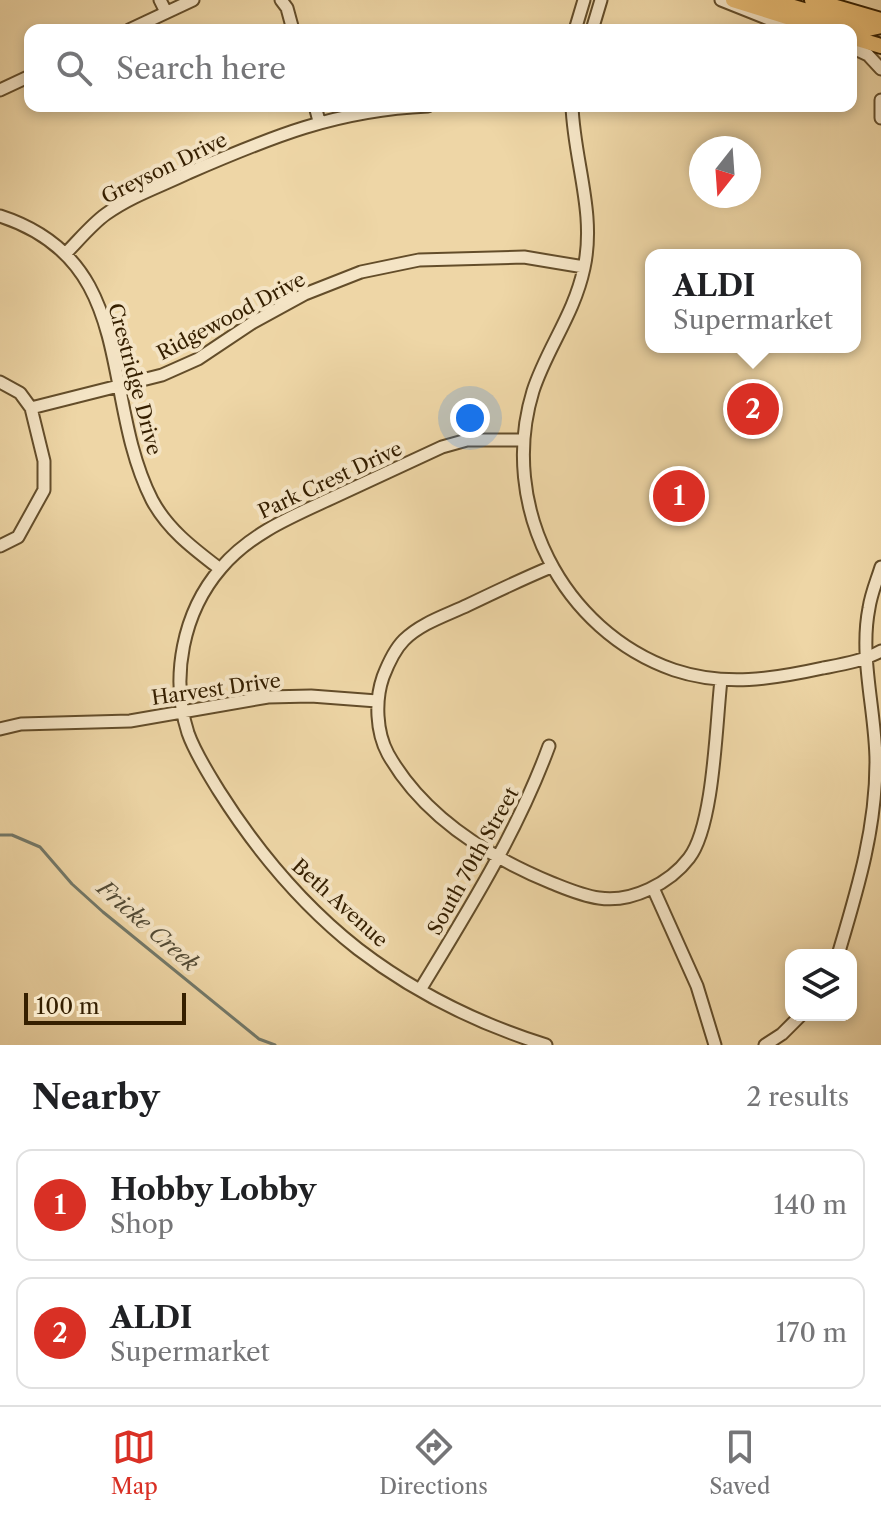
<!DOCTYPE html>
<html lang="en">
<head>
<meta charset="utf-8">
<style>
	:root { --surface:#fff; --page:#f2f2f2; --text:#202124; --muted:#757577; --line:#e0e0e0; --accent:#d93025 }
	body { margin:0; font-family:"Libre Caslon Text",serif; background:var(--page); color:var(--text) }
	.controls { position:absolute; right:24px; bottom:24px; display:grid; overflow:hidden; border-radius:16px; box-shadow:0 4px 12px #0003 }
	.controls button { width:72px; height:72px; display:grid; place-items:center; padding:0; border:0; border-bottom:2px solid var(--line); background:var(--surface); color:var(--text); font:40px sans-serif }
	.compass { position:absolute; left:689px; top:136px; width:72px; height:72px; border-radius:50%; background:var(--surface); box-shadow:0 4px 12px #0003; rotate:197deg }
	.scale { position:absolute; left:24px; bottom:20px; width:162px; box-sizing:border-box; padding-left:8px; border:4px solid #351f00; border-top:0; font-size:22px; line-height:28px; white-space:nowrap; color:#351f00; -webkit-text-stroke:6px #f4e4c5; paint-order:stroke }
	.you { position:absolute; left:470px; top:418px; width:28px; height:28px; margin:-20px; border:6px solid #fff; border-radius:50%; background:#1a73e8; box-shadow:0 0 0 12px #1a73e833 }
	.badge { display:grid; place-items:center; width:52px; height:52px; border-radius:50%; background:var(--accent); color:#fff; font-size:26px; font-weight:700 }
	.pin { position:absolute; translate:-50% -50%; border:4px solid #fff; box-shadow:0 2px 8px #0006 }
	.popup { position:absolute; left:645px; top:249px; width:216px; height:104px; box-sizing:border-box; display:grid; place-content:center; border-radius:16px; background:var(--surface); filter:drop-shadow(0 2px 6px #0005); font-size:26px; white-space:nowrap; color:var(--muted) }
	.popup b { font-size:30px; color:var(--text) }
	.popup::after { content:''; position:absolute; left:50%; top:100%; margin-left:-16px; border:16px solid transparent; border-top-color:var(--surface) }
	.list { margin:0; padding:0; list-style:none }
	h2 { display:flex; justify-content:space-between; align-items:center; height:104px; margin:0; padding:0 32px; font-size:34px }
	h2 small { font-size:26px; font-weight:400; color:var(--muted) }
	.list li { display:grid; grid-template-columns:52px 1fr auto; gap:24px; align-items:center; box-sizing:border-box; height:112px; margin:0 16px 16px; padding:0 16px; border:2px solid var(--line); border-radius:16px }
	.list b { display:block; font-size:30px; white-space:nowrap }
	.list p { margin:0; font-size:26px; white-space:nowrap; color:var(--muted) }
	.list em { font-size:26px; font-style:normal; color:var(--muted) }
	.icon { flex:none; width:44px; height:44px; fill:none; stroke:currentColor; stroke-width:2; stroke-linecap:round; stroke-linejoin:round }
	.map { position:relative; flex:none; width:881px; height:1045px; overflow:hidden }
	.search { position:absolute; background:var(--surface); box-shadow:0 4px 12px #0003; left:24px; right:24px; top:24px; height:88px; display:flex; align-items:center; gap:20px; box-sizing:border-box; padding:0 28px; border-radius:16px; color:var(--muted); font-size:30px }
	.sheet { height:360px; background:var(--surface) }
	nav { display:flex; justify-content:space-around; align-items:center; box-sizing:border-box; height:112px; border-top:2px solid var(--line); background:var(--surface); font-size:22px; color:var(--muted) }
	nav a { display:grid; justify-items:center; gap:4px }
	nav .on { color:var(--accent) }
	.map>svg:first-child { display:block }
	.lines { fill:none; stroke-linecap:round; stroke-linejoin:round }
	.stream { stroke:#747a6b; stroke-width:3 }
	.minor-casing { stroke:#634d2a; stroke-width:15 }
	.major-casing { stroke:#351f00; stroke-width:18 }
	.minor { stroke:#f4e4c5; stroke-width:11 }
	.major { stroke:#e7bb73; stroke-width:14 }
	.labels { text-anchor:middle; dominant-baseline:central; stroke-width:8; stroke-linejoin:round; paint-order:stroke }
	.street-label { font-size:20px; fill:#351f00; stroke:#f4e4c5 }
	.water-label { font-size:22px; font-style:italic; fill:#544c36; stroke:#f4e4c5 }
</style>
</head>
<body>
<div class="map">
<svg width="881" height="1045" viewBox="0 0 881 1045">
	<rect width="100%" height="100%" fill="#eed6a6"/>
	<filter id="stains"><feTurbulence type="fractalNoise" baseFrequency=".0025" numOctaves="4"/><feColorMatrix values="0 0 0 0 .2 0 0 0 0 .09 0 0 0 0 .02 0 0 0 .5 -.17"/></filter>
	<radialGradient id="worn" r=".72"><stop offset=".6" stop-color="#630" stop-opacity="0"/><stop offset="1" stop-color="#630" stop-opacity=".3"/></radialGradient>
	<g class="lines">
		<path class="stream" d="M0,835h12l28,12 32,37 31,28 156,127 16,6"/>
		<g class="minor-casing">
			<path id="minor" d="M160,0l6,12
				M281,0l6,8 6,22
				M721,0l75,30
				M129,30l64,-30
				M575,30l9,-30
				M592,30l9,-30
				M851,47l17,8 13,14
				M0,90l30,-14
				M881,100v18
				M315,106l4,15
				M572,106c2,55 24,107 12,162 -10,47 -37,80 -51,123 -35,114 29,240 141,279 51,17 99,9 149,-2 21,-4 40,-7 58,-17
				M0,216c139,45 99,180 152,284 16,30 42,49 68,69
				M67,252c12,-12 25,-28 39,-38 25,-18 55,-28 82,-41 83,-36 148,-63 240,-67
				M0,382l20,11 11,15 131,-33 36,-16 54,-36 53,-29 56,-22 58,-12 105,-3 60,10
				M523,440h-56l-25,7c-37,17 -73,34 -110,51 -41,19 -81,35 -111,70 -38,44 -51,109 -33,165 7,20 20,40 31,58 38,60 83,114 139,158 56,43 121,75 188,96
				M0,546l18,-9 26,-47v-29l-13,-53
				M551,567c-29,12 -56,25 -83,38 -21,10 -47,18 -64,35 -10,10 -16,24 -21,37 -8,23 -7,55 5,77 35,62 101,103 164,129 15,6 31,13 47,15 33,5 71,-15 90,-40 25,-32 27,-135 32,-178
				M0,729l21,-5 109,-3 138,-24 43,-1 66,5
				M653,888l44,98 18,59
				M838,955c19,-64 38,-125 38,-193 0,-50 -17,-104 -7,-154 2,-14 8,-28 12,-41
				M420,990c48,-79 97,-157 129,-244
				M765,1045l17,-11 19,-19"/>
		</g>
		<g class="major-casing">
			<path id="major" d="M733,0l96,30
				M758,0l22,3 88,26 13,-3
				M812,0l69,20
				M851,37l30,9"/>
		</g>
		<use href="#minor" class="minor"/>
		<use href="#major" class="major"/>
	</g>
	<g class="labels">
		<g class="street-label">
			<text transform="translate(164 168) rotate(-26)">Greyson Drive</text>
			<text transform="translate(231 316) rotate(-28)">Ridgewood Drive</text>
			<text transform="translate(135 379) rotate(75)">Crestridge Drive</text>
			<text transform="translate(330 480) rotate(-25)">Park Crest Drive</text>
			<text transform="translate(216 689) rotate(-8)">Harvest Drive</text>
			<text transform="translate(473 861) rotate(-61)">South 70th Street</text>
			<text transform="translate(340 903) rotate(42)">Beth Avenue</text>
		</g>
		<g class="water-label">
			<text transform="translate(148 926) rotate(41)">Fricke Creek</text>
		</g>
	</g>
	<rect width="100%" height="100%" filter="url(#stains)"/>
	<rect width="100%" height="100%" fill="url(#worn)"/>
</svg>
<div class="controls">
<button><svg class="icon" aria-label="layers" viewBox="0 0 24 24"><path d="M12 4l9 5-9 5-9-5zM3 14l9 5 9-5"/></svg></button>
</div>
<svg class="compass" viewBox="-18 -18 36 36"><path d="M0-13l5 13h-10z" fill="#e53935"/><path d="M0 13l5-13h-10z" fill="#757577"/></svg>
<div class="scale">100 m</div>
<div class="you"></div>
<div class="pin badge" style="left:679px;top:496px">1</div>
<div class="pin badge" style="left:753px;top:409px">2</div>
<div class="popup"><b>ALDI</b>Supermarket</div>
<div class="search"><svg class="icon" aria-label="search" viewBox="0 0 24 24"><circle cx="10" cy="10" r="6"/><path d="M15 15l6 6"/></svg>Search here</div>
</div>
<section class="sheet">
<h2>Nearby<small>2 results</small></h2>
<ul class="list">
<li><span class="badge">1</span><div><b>Hobby Lobby</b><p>Shop</p></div><em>140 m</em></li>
<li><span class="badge">2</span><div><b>ALDI</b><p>Supermarket</p></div><em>170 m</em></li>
</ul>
</section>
<nav>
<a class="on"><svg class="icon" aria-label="map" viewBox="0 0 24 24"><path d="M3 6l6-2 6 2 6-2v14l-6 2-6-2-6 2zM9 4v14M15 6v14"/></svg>Map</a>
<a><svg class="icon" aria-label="directions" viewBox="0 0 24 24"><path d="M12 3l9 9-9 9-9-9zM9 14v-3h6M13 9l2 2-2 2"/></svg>Directions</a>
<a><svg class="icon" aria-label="saved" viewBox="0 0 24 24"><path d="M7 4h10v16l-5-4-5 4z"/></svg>Saved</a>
</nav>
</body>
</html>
